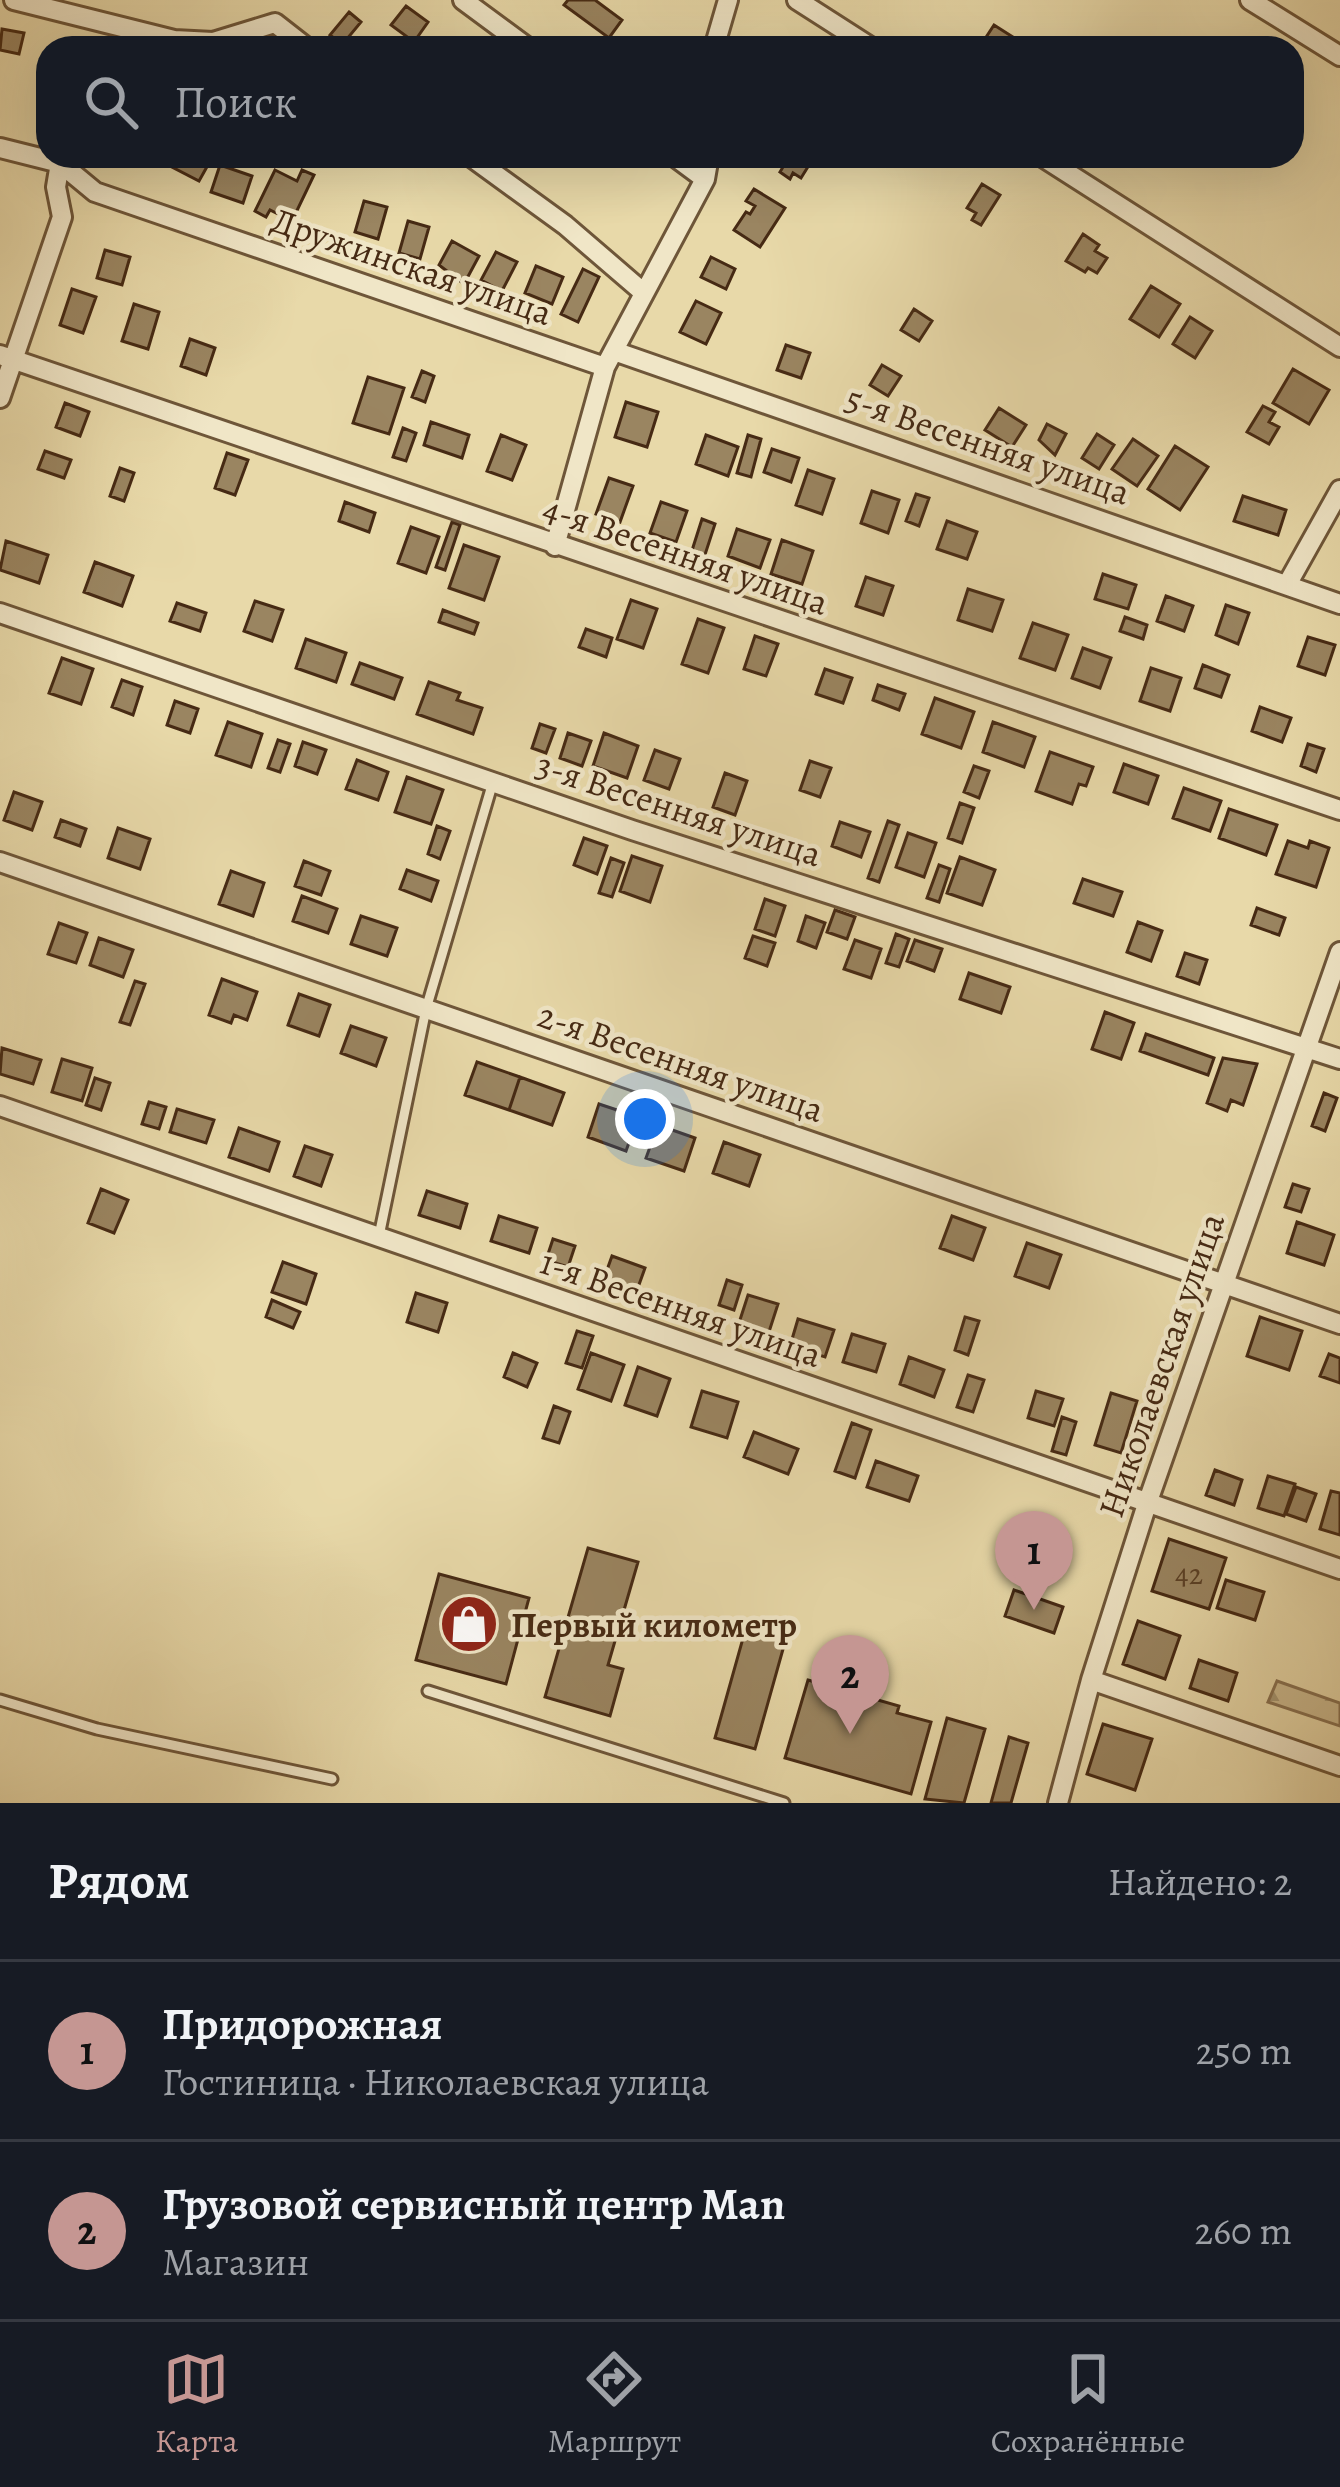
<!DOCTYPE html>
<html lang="ru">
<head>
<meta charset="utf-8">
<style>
	:root { --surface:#171b24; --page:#242831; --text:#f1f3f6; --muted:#9ea1a6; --line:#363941; --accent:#c59692 }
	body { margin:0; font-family:Alegreya,serif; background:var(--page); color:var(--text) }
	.you { position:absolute; left:645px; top:1119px; width:42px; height:42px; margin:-30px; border:9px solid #fff; border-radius:50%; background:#1a73e8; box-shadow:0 0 0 18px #1a73e833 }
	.badge { display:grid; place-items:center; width:78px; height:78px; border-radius:50%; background:var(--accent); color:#111; font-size:39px; font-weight:700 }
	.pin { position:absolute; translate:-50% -99px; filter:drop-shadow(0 3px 6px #0008) }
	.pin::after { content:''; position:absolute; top:63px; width:42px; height:36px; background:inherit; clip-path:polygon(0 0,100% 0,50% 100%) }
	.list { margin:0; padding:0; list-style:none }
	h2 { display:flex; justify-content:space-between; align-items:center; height:156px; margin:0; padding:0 48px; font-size:51px }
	h2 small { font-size:39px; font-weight:400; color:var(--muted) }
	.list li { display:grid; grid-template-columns:78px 1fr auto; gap:36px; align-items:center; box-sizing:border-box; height:180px; padding:0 48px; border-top:3px solid var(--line) }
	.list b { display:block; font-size:45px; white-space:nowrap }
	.list p { margin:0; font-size:39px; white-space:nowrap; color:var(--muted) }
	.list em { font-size:39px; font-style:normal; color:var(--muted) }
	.icon { flex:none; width:66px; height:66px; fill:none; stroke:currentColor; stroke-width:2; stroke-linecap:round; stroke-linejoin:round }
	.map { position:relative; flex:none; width:1340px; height:1803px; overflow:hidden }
	.search { position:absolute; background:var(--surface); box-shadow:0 12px 48px #0002; left:36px; right:36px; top:36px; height:132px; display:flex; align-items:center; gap:30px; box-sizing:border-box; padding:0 42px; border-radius:36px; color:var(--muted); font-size:45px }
	.sheet { height:516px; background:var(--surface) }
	nav { display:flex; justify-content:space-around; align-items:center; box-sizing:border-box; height:168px; border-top:3px solid var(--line); background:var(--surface); font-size:33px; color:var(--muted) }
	nav a { display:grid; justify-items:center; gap:6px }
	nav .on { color:var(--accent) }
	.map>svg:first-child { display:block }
	.forest { fill:url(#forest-firs); stroke:#897252; stroke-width:3 }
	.building { fill:#9a8561; stroke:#462a14; stroke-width:3 }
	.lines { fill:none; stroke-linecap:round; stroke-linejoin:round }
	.lane-casing { stroke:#6e5639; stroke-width:15 }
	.street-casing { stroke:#6e5639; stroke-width:24 }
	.lane { stroke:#f0e6c7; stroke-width:9 }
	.street { stroke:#f0e6c7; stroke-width:18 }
	.labels { text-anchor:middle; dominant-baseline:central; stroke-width:9; stroke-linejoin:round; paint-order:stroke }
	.number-label { font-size:30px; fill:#5b4127 }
	.street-label { font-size:36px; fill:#462a14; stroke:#f0e6c7 }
	.poi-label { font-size:36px; font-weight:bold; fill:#462a14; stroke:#f0e6c7; text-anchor:start }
</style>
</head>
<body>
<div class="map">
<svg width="1340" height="1803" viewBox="0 0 1340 1803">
	<defs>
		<pattern id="forest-firs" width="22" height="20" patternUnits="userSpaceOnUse" patternTransform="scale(3)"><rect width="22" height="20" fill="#ccbb90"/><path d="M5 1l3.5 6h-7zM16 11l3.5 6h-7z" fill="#a79874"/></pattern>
	</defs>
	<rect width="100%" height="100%" fill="#e8d9a9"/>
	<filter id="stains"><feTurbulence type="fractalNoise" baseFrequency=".00167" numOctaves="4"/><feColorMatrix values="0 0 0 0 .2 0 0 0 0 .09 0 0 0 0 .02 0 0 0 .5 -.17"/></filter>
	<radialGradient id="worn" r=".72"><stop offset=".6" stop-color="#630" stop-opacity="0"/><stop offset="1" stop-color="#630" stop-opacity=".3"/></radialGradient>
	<path class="forest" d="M1277,1681l63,22v23l-72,-24z"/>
	<path class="building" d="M568,0h27l27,20 -13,18 -45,-33z
		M406,6l22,16 -14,20 -23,-17z
		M349,12l12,10 -19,23 -12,-10z
		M994,25l36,23h-51z
		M2,29l22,4 -5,21 -19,-4z
		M177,156h36l-14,25 -27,-14z
		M780,156h33l1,1 -13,21 -8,-5 -3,6 -10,-7 3,-5 -7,-5z
		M220,165l32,11 -9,27 -32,-11z
		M275,170l22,11 5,-11 12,5 -22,46 -22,-11 -4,7 -11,-6z
		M982,184l18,11 -19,30 -9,-5 4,-7 -9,-5z
		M754,189l31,19 -25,39 -26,-17 12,-18 4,2 5,-8 -9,-5z
		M364,201l23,6 -9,32 -23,-7z
		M408,221l21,6 -9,32 -21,-6z
		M1083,234l16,11 -4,6 12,7 -10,15 -9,-5 -3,4 -19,-11z
		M452,241l27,15 -15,28 -25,-19z
		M105,250l25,7 -8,28 -25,-7z
		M496,252l21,10 -15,29 -21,-11z
		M711,257l24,12 -9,20 -25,-12z
		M536,266l27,11 -11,27 -27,-11z
		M583,269l16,8 -21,45 -17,-8z
		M1151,286l29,18 -21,33 -29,-18z
		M72,289l24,8 -13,36 -23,-8z
		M696,301l25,12 -15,31 -26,-12z
		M134,304l25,8 -11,37 -26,-8z
		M914,309l18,12 -13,20 -18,-11z
		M1190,317l22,14 -17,27 -22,-14z
		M190,339l25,9 -9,27 -25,-9z
		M786,345l24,8 -9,25 -24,-8z
		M882,365l19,11 -13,20 -18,-11z
		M1293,369l36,21 -20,34 -36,-21z
		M422,371l12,5 -9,26 -13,-5z
		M368,377l36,11 -15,46 -36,-11z
		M626,402l32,10 -11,35 -32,-10z
		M65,403l24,9 -9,24 -24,-9z
		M1263,406l12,6 -6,10 10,5 -10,17 -22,-12z
		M999,408l27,17 -14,22 -27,-17z
		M431,422l38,13 -7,23 -38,-13z
		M1047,424l19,10 -11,21 -16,-15z
		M403,428l13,5 -10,28 -13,-4z
		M1097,434l17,11 -15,24 -17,-11z
		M501,435l25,10 -14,35 -25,-9z
		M706,435l32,12 -10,29 -32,-12z
		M748,435l13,4 -10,38 -14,-4z
		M1133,439l25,17 -21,30 -25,-17z
		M1175,446l33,21 -28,43 -32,-21z
		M772,449l27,9 -8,24 -27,-10z
		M45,451l26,9 -7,18 -26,-9z
		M227,453l21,7 -13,35 -20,-7z
		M120,468l14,5 -10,28 -14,-5z
		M808,470l26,9 -12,35 -26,-9z
		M609,478l24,8 -13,36 -24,-8z
		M872,491l27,9 -11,33 -27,-10z
		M916,494l13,4 -10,28 -13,-5z
		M1243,496l43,14 -8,25 -44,-14z
		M345,502l30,11 -6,19 -30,-11z
		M661,502l26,9 -11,31 -26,-9z
		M702,519l13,5 -14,43 -13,-4z
		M947,521l30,11 -10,27 -30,-10z
		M452,522l8,3 -15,45 -9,-3z
		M411,527l28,10 -13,36 -28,-10z
		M737,529l33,11 -10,28 -32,-12z
		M782,540l31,11 -11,33 -31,-10z
		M6,541l42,14 -9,28 -39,-13z
		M464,545l35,12 -15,43 -35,-12z
		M95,562l38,14 -11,30 -38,-14z
		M1103,574l33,11 -8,24 -33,-10z
		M866,577l27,9 -10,29 -27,-9z
		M968,589l35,11 -11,31 -34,-11z
		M1166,596l27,10 -9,25 -27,-10z
		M631,600l26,9 -14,39 -26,-9z
		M255,601l28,9 -11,31 -28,-10z
		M177,603l29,10 -6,18 -30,-10z
		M1226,605l23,8 -11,31 -22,-9z
		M443,610l35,13 -4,11 -35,-12z
		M1125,617l22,8 -4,14 -23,-8z
		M698,619l26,9 -16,45 -26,-9z
		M1033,623l35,12 -13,35 -35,-12z
		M586,629l26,9 -6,19 -27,-10z
		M755,636l23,8 -12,32 -22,-7z
		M1308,637l27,8 -10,30 -27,-9z
		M306,639l40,14 -10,29 -40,-14z
		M1083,648l28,10 -11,30 -28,-10z
		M62,658l31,11 -12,35 -32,-11z
		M360,663l42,15 -8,21 -42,-15z
		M1203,665l26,10 -8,22 -26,-9z
		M1151,668l30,10 -11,33 -30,-10z
		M825,669l27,9 -9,25 -27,-9z
		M122,680l20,7 -9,28 -21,-8z
		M429,682l31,11 -3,7 25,8 -9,26 -56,-20z
		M878,685l27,9 -6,16 -26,-10z
		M935,698l39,14 -13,36 -39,-14z
		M175,701l23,8 -8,24 -23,-8z
		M1260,707l31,11 -9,24 -30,-11z
		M228,722l34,12 -11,33 -35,-12z
		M993,722l42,15 -11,30 -41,-15z
		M540,724l15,5 -9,24 -14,-5z
		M568,733l23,8 -9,25 -22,-8z
		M604,733l34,13 -11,32 -34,-12z
		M278,740l12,4 -10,28 -12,-4z
		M303,742l23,8 -9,24 -22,-8z
		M1308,744l16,5 -8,23 -15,-6z
		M655,750l25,9 -11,30 -25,-9z
		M1050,752l43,15 -7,19 -7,-2 -7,20 -36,-13z
		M357,760l31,12 -10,28 -32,-11z
		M810,761l21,7 -11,29 -20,-7z
		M1124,764l34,12 -10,28 -34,-12z
		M974,766l15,5 -10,27 -15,-6z
		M725,773l22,8 -12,34 -22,-8z
		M407,777l36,13 -12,34 -36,-12z
		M1184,788l37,13 -11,30 -37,-13z
		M14,792l28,10 -10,28 -28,-10z
		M960,803l14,5 -12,35 -14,-5z
		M1229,809l48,16 -11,30 -47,-17z
		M61,820l25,9 -6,17 -25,-9z
		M888,821l11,4 -20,57 -11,-4z
		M840,822l30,10 -9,25 -29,-11z
		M437,826l13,5 -10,28 -12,-5z
		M118,828l32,11 -10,30 -32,-11z
		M908,833l28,10 -12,34 -28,-10z
		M584,838l23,8 -10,28 -23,-9z
		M1288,841l20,7 2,-7 19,7 -13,39 -40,-13z
		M632,856l30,10 -12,36 -30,-11z
		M960,857l35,13 -13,35 -35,-12z
		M611,858l13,5 -12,34 -13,-4z
		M304,861l26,10 -9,24 -26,-9z
		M939,865l11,4 -11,33 -12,-4z
		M407,870l31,11 -7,20 -31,-12z
		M231,871l33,12 -11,33 -34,-12z
		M1083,879l39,13 -9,24 -39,-13z
		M302,896l35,13 -9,24 -35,-12z
		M765,899l20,7 -10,30 -20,-7z
		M1257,908l28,10 -6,17 -28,-10z
		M835,910l20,7 -8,22 -20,-7z
		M361,916l36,12 -10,28 -36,-12z
		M806,916l19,7 -9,25 -18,-7z
		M1138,922l24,9 -11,30 -24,-9z
		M59,923l28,10 -11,30 -28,-9z
		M896,934l13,5 -10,28 -13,-4z
		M753,936l22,7 -8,23 -22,-8z
		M99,938l34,12 -10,27 -33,-12z
		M855,940l26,9 -10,29 -27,-9z
		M915,940l27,9 -8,22 -27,-10z
		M1185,953l22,7 -8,24 -22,-8z
		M969,973l41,14 -9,26 -41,-14z
		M222,979l35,13 -10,28 -13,-5 -3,8 -22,-8z
		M135,981l10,3 -15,41 -10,-3z
		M299,994l31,11 -11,31 -31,-11z
		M1105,1012l29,11 -13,36 -29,-10z
		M351,1026l35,12 -10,28 -35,-13z
		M1146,1034l68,24 -6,17 -68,-24z
		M2,1048l39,12 -8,24 -33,-10z
		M1223,1058l34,6 -14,41 -12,-5 -4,11 -20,-8z
		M62,1059l30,9 -10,33 -30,-9z
		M477,1062l43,15 -11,33 -44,-15z
		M520,1077l44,16 -12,32 -43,-15z
		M95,1078l15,5 -9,27 -15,-5z
		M1324,1093l13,5 -12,33 -13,-5z
		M149,1102l17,5 -7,22 -17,-5z
		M599,1104l39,13 -12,34 -38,-14z
		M177,1109l37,11 -8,23 -36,-11z
		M658,1125l37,13 -11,33 -38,-13z
		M239,1128l40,14 -10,29 -40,-14z
		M724,1142l36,13 -11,31 -36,-13z
		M305,1146l27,9 -11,31 -27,-10z
		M1293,1184l16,5 -8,23 -16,-5z
		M101,1189l27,11 -14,33 -26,-10z
		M427,1191l40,13 -7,24 -41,-13z
		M499,1216l38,12 -8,25 -38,-12z
		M952,1216l33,12 -12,32 -33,-12z
		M1297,1222l37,13 -10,30 -37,-12z
		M553,1239l22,7 -7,21 -22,-7z
		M1027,1243l34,12 -12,33 -34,-12z
		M612,1256l33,12 -9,25 -33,-12z
		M283,1262l33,12 -10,30 -34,-12z
		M727,1280l15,5 -8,25 -15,-5z
		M416,1293l31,10 -9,29 -31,-10z
		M748,1295l30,9 -10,31 -30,-9z
		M272,1300l28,12 -7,16 -27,-11z
		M965,1317l14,4 -11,34 -13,-5z
		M1260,1317l42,14 -13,39 -42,-14z
		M798,1319l36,11 -9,27 -35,-11z
		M577,1331l16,5 -11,32 -16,-5z
		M852,1334l33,10 -9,28 -33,-10z
		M513,1353l24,10 -10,24 -23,-10z
		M591,1353l33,12 -13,36 -33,-12z
		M1329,1354l11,4v25l-20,-7z
		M909,1357l35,13 -10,27 -34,-13z
		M638,1367l32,12 -13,37 -32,-11z
		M968,1375l16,5 -11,32 -16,-5z
		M702,1391l36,11 -11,36 -36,-11z
		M1036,1391l27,8 -9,27 -26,-8z
		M1111,1393l26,8 -16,52 -26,-8z
		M554,1406l16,6 -11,31 -16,-5z
		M1062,1417l14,5 -10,33 -14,-4z
		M852,1423l19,7 -16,48 -20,-7z
		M754,1432l44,17 -10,25 -44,-17z
		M876,1461l42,15 -9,25 -42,-14z
		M1215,1470l27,10 -8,25 -28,-10z
		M1268,1476l27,8 -11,32 -26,-8z
		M1296,1487l20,7 -10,27 -20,-7z
		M1331,1491l9,2v42l-20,-6z
		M1169,1539l57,19 -17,51 -57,-18z
		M588,1548l50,14 -30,103 15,4 -13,47 -65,-19z
		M439,1574l90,24 -23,86 -90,-24z
		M1226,1580l38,12 -9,28 -38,-12z
		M1014,1590l49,17 -9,26 -49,-17z
		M1138,1621l42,15 -15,43 -42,-15z
		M745,1631l40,11 -30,107 -40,-11z
		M1199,1660l38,13 -9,28 -38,-13z
		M808,1680l91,26 -2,7 34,9 -20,72 -126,-36z
		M947,1718l38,11 -21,74 -39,-4z
		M1103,1724l49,15 -17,51 -48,-16z
		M1009,1737l19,6 -17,60h-20z"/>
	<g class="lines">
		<g class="lane-casing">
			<path id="lane" d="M379,1236l47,-227 67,-227
				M428,1691l356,112
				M0,1700l97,29 235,50"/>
		</g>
		<g class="street-casing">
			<path id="street" d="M14,0l160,40
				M463,0l65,48
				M797,0l75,48
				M1250,0l90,56
				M173,48l1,-8 39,2 62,-19 32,25
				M714,48l14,-48
				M0,148l60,15 35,29 510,175
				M470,156l95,69 79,68
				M674,156l31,23
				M1041,156l299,191
				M614,351l726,253
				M0,355l1340,455
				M0,398l62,-181 -6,-30 4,-24 14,-7
				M555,546l50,-179 100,-188 4,-23
				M1288,583l52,-93
				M0,613l632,217 708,229
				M0,862l1340,462
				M0,1106l1340,463
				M1091,1680l249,86
				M1058,1803l33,-123 56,-176 193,-552"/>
		</g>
		<use href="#lane" class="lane"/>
		<use href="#street" class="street"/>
	</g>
	<defs>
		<g id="shop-disc" transform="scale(3)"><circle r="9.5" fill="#8f2418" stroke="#f0e6c7"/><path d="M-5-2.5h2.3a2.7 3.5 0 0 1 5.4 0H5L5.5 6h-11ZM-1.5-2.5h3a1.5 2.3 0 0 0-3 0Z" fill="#fff"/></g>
	</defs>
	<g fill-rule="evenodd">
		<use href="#shop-disc" x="469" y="1624"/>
	</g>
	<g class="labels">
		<g class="number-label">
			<text x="1189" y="1574">42</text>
		</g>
		<g class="street-label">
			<text transform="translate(412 266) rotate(19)">Дружинская улица</text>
			<text transform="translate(988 445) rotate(19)">5-я Весенняя улица</text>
			<text transform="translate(686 555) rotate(19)">4-я Весенняя улица</text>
			<text transform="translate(679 809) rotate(18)">3-я Весенняя улица</text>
			<text transform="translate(681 1062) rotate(19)">2-я Весенняя улица</text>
			<text transform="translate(681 1308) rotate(19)">1-я Весенняя улица</text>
			<text transform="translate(1161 1365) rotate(-71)">Николаевская улица</text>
		</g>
		<g class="poi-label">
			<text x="511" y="1624">Первый километр</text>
		</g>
	</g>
	<rect width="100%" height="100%" filter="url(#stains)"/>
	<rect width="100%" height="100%" fill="url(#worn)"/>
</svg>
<div class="you"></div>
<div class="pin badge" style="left:1034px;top:1610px">1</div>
<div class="pin badge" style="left:850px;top:1734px">2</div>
<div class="search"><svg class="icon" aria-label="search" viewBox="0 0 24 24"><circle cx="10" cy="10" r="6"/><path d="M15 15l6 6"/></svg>Поиск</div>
</div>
<section class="sheet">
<h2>Рядом<small>Найдено: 2</small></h2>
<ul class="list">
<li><span class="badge">1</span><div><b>Придорожная</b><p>Гостиница · Николаевская улица</p></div><em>250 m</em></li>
<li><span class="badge">2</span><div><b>Грузовой сервисный центр Man</b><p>Магазин</p></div><em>260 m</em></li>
</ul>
</section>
<nav>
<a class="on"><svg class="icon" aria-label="map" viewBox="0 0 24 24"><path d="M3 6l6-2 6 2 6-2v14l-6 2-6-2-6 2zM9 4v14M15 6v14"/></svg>Карта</a>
<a><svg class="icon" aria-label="directions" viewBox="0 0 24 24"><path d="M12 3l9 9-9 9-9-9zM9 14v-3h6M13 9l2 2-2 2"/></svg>Маршрут</a>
<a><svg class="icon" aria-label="saved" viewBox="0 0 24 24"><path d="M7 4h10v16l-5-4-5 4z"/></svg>Сохранённые</a>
</nav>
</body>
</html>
